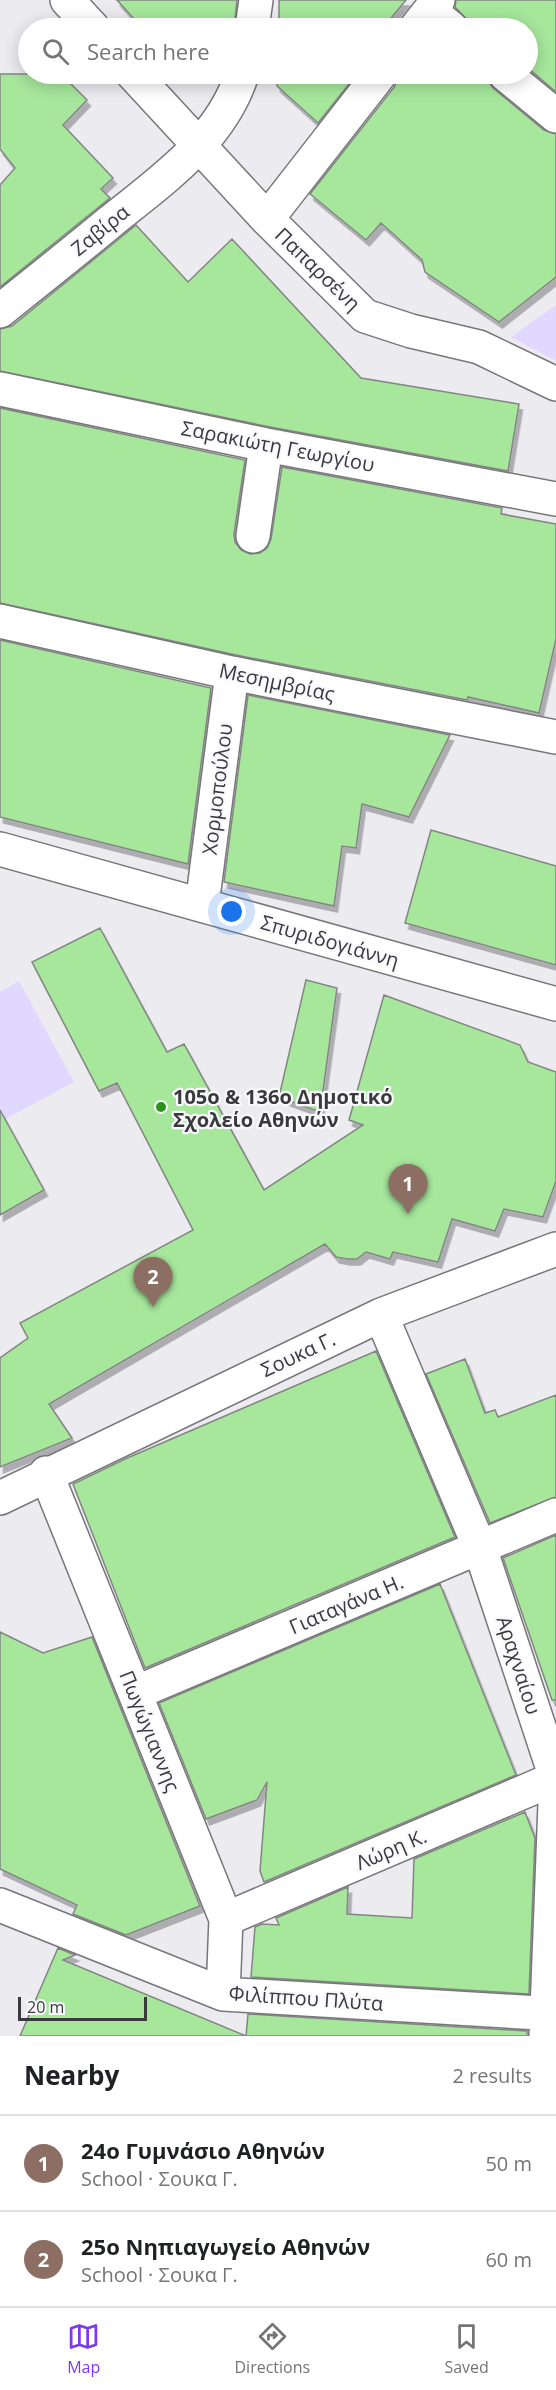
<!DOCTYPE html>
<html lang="en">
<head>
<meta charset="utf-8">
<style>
	:root { --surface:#fff; --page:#f6f6f6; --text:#202124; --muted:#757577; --line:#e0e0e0; --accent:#7c3aed }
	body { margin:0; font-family:"Open Sans",sans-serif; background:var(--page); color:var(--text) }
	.scale { position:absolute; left:18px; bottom:15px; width:129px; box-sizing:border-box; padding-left:6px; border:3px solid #3a3a3c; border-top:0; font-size:16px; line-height:21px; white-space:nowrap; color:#3a3a3c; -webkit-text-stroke:4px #f9f9fd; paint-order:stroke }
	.you { position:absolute; left:232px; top:912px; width:21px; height:21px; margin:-15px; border:4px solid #fff; border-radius:50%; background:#1a73e8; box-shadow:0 0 0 9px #1a73e833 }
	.badge { display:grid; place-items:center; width:39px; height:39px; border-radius:50%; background:var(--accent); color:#fff; font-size:20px; font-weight:700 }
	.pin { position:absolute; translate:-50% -50px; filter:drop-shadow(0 2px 3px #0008) }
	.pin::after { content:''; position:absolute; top:32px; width:21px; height:18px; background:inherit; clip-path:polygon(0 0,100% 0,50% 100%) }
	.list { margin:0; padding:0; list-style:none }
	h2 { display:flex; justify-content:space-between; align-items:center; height:78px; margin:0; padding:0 24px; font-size:26px }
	h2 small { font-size:20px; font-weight:400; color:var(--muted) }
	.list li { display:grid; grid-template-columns:39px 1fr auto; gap:18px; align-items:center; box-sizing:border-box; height:96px; padding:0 24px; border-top:2px solid var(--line) }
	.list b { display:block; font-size:22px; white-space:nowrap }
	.list p { margin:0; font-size:20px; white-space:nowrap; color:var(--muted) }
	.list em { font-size:20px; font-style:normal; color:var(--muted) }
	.icon { flex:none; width:33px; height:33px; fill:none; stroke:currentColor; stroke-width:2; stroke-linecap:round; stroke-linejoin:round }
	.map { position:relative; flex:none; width:556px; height:2036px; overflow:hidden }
	.search { position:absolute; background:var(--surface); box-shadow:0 3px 15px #0003; left:18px; right:18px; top:18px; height:66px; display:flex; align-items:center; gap:15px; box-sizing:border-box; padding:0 21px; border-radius:33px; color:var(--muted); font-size:22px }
	.sheet { height:270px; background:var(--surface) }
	nav { display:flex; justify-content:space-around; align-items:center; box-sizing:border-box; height:84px; border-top:2px solid var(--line); background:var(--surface); font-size:16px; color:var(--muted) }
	nav a { display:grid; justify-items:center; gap:3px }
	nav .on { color:var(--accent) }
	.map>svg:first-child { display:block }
	.green { fill:#e0d8ff }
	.building { fill:#a6e79c; stroke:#838683; stroke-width:1.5; filter:url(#shadow) }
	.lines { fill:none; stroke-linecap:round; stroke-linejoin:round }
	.minor-casing { stroke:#77767a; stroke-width:36 }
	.minor { stroke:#fff; stroke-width:33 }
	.poi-dot { fill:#2a9318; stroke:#f9f9fd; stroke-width:2 }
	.labels { text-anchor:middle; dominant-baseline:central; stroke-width:4.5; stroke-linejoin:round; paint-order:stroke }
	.street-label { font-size:20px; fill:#3a3a3c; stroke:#f9f9fd }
	.poi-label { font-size:20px; font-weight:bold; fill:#3a3a3c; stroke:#f9f9fd; text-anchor:start }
</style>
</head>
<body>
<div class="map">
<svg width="556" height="2036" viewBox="0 0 556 2036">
	<defs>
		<filter id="shadow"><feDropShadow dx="3.5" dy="6" stdDeviation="0" flood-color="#0004"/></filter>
	</defs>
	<rect width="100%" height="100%" fill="#ecebf0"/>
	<path class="green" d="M556,305v56l-45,-24z
		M19,981l55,101 -74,40v-130z"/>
	<path class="building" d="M117,0h120l-3,28h-92z
		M279,0h127l-23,28h-104z
		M456,0h100v92l-28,-24v-40h-53l-20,-21z
		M0,74h61l26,26 -24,25 50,53 -12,11 9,9 -110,89v-102l15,-17 -15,-19z
		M277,74h80l-39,49 -41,-37z
		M398,74h89l1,7 5,7 51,42 12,4v143l-57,45 -74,-50 -3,-12 -41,-37 -15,17 -56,-46 85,-108z
		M136,225l52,57 44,-43 129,139 158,26 -11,67 -238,-44 -270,-56v-42l12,-3z
		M0,408l245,52 -11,74 1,8 6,8 9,4 10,-1 7,-5 4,-9 11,-72 220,41 -1,6 55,10v115l-17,74 -71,-16 -1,3 -231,-45 -236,-52z
		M0,640l211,48 -23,176 -188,-47z
		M248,695l202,40 -41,82 -47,-13 -6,44 -14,-2 -8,60 -110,-24z
		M431,830l125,36v99l-151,-42z
		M100,928l67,124 17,-8 80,146 99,-65 -14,-5 35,-125 136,50 8,17 28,10v109l-13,36 -39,-8 -9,22 -43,-12 -14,43 -45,-10 -3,7 -24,-7 -9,7h-10l-11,-2 -11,-13 -276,160 23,34 -72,29v-109l28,-20 -8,-15 173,-93 -76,-147 -18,8 -67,-129z
		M306,980l31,8 -17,124 -41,-15z
		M0,1110l44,80 -44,25z
		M376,1351l79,186 -310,131 -72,-184 52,-25z
		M465,1359l20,54 10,-3 3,7 58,-22v102l-66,26 -64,-149z
		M556,1535v165h-4l-49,-142z
		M440,1584l76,191 -252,107 -4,-11 7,-89 -10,18 -51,19 -47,-116z
		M0,1632l43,21 49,-16 108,269 -74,29 -53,-21 4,-9 -77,-36z
		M525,1812l10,26 -6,156 -278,-17 4,-50 7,-3 17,1 -3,-7 72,-31 -1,27 65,4 2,-59z
		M58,1948l17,7 -12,5 183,76h-226z
		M248,2014l279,17v5h-281z"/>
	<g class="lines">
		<g class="minor-casing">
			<path id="minor" d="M67,0l26,28
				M430,11l21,17
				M252,28l4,-28
				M416,28l22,-28
				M133,74l134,145 98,97 46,15 68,16 77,37
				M505,74l51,42
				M267,219l113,-145
				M0,311c37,-30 74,-59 110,-89 52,-42 111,-82 132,-148
				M0,389l266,56 290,54
				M253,536l13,-91
				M0,621l232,52 324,64
				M0,849l556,155
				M202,905l30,-232
				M381,1315l99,233 76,230 -10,258
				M46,1473l180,446 -3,75
				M0,1498l381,-183 175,-66
				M135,1693l421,-178
				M0,1905l223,89 333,20
				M226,1919l330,-141"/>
		</g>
		<use href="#minor" class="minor"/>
	</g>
	<circle class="poi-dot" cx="161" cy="1107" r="6"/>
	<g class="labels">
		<g class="street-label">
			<text transform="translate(100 230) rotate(-39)">Ζαβίρα</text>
			<text transform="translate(318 269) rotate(44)">Παπαρσένη</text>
			<text transform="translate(278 446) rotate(11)">Σαρακιώτη Γεωργίου</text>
			<text transform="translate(277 682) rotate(12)">Μεσημβρίας</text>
			<text transform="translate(217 789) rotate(-83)">Χορμοπούλου</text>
			<text transform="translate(330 941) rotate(16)">Σπυριδογιάννη</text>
			<text transform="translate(298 1354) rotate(-25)">Σουκα Γ.</text>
			<text transform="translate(346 1604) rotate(-23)">Γιαταγάνα Η.</text>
			<text transform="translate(519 1665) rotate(72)">Αραχναίου</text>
			<text transform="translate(150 1731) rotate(68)">Πωγώγιαννης</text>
			<text transform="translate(391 1849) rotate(-23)">Λώρη Κ.</text>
			<text transform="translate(306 1998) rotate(4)">Φιλίππου Πλύτα</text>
		</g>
		<g class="poi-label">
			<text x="173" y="1096">105ο &amp; 136ο Δημοτικό<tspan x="173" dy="23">Σχολείο Αθηνών</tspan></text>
		</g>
	</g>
</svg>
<div class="scale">20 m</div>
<div class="you"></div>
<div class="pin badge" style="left:408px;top:1214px;background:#8d6e63">1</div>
<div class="pin badge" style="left:153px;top:1307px;background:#8d6e63">2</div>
<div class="search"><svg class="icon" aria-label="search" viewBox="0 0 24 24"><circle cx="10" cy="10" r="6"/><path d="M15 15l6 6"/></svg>Search here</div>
</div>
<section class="sheet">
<h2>Nearby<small>2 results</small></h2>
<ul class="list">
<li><span class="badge" style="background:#8d6e63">1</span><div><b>24ο Γυμνάσιο Αθηνών</b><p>School · Σουκα Γ.</p></div><em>50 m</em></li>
<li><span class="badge" style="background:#8d6e63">2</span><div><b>25ο Νηπιαγωγείο Αθηνών</b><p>School · Σουκα Γ.</p></div><em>60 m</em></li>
</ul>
</section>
<nav>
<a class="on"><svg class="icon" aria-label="map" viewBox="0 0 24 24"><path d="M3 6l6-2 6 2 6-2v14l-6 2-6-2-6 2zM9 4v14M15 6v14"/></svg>Map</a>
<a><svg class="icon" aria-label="directions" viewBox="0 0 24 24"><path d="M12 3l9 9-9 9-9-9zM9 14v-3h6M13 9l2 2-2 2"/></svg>Directions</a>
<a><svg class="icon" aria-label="saved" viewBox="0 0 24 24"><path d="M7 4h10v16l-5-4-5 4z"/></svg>Saved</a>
</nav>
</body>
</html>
